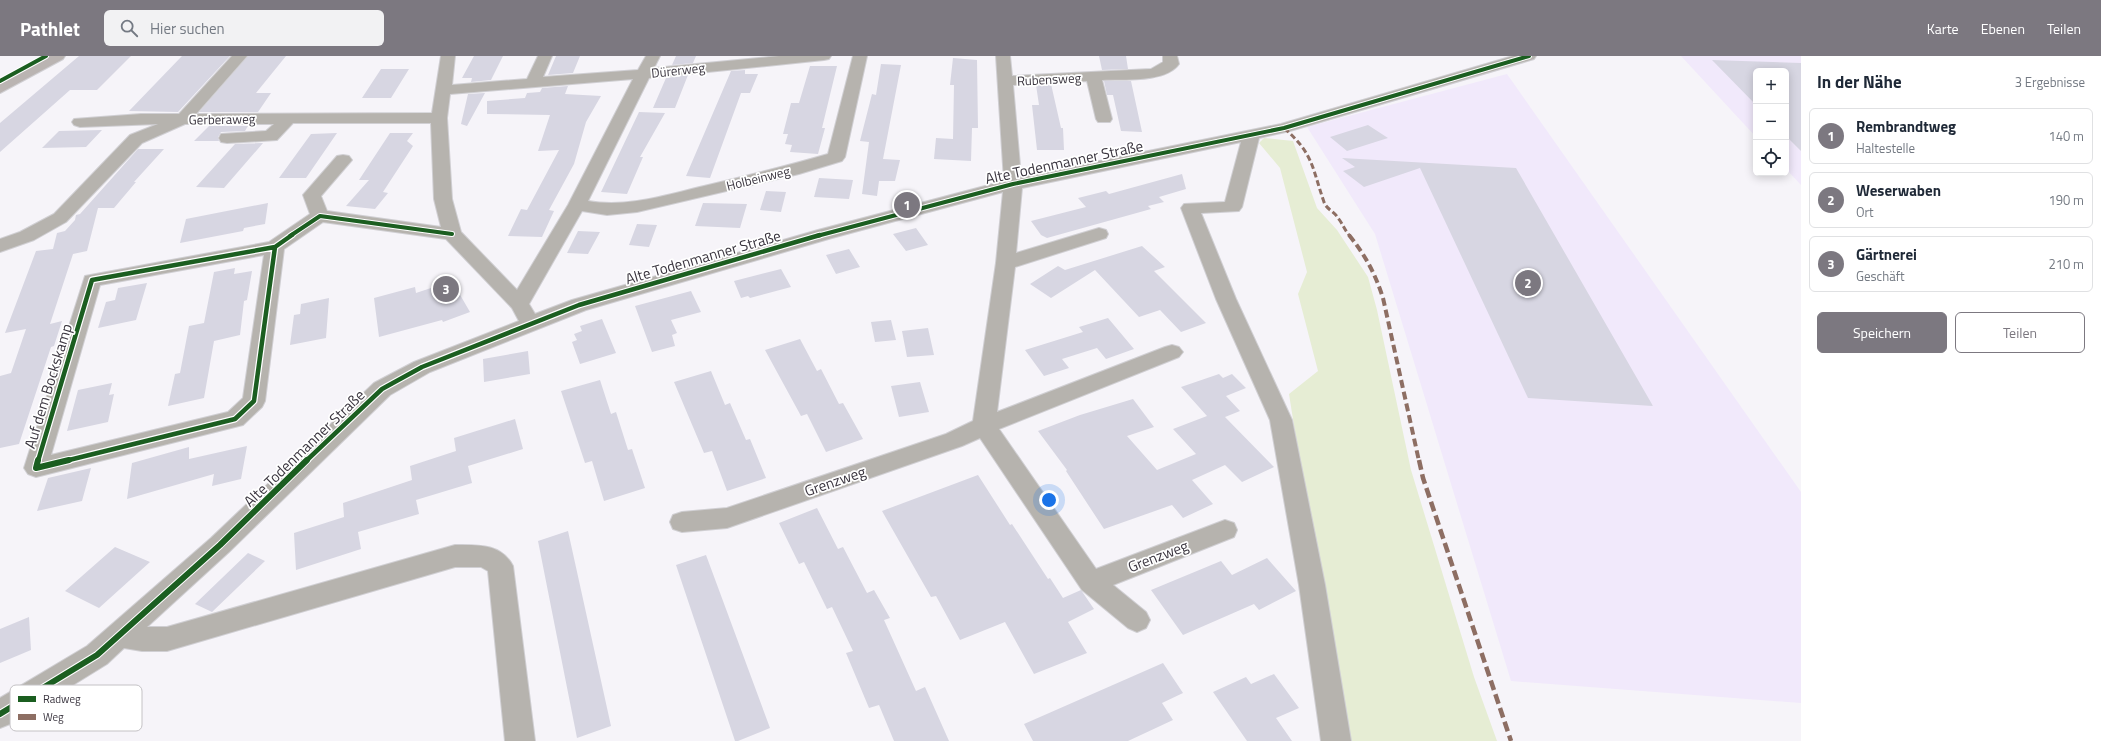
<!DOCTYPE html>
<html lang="de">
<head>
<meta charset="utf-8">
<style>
	:root { --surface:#fff; --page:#f2f2f3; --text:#1f2937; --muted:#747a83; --line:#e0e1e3; --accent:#7c7880 }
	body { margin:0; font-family:"Titillium Web",sans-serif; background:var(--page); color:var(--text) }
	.controls { position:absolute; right:12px; top:12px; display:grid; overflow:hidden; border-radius:6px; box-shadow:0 2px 10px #0003 }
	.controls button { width:36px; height:36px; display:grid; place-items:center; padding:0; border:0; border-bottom:1px solid var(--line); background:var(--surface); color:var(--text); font:20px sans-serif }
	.you { position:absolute; left:1049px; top:444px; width:14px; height:14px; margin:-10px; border:3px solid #fff; border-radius:50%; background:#1a73e8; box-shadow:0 0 0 6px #1a73e833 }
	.badge { display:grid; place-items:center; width:26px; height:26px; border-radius:50%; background:var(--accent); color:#fff; font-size:13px; font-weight:700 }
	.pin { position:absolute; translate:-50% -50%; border:2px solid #fff; box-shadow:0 1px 4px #0006 }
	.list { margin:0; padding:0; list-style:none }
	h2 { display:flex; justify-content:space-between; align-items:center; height:52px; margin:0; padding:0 16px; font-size:17px }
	h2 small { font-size:13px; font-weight:400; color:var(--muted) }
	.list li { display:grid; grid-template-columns:26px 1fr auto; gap:12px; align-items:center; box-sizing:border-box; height:56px; margin:0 8px 8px; padding:0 8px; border:1px solid var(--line); border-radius:6px }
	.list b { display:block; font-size:15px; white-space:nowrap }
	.list p { margin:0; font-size:13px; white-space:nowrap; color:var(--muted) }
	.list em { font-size:13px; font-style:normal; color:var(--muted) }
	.actions { display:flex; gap:8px; padding:12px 16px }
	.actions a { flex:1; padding:9px 0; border:1px solid var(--accent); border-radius:6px; text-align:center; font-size:14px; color:var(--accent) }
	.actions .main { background:var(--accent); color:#fff }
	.icon { flex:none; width:22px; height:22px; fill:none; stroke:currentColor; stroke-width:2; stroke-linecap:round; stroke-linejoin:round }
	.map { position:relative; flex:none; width:1801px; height:685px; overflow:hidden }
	header { display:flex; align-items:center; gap:24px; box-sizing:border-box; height:56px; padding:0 20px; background:var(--accent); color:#fff }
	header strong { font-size:19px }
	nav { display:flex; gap:22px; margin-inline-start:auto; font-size:14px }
	.search { width:280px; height:36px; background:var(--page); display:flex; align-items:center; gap:10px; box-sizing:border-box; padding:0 14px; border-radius:6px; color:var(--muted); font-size:15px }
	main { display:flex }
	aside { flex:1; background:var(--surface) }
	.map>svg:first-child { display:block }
	.built { fill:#f1e9fb }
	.green { fill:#e6edd4 }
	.building { fill:#d7d6e2 }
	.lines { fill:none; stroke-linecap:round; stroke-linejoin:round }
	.minor-casing { stroke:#d0cfd3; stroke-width:2 }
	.major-casing { stroke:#d0cfd3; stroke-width:2 }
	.minor { fill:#b6b3ae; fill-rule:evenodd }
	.major { fill:#bab4b2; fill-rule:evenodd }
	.quiet-far2 { stroke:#8d6e63; stroke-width:3; stroke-dasharray:6 3; stroke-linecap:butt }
	.quiet-far1 { stroke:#8d6e63; stroke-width:4; stroke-dasharray:8 4; stroke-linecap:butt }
	.quiet { stroke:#8d6e63; stroke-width:4.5; stroke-dasharray:10 4.5; stroke-linecap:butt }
	.cycleway-far2-casing { stroke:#fff; stroke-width:6 }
	.cycleway-far1-casing { stroke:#fff; stroke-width:7 }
	.cycleway-casing { stroke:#fff; stroke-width:8 }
	.cycleway-far2 { stroke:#1b5e20; stroke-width:4 }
	.cycleway-far1 { stroke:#1b5e20; stroke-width:4.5 }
	.cycleway { stroke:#1b5e20; stroke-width:6 }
	.labels { text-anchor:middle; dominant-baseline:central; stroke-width:3.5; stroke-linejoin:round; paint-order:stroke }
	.far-street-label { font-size:13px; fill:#3a353f; stroke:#fff }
	.street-label { font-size:15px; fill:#3a353f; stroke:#fff }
	.key { fill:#fff; stroke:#c4c2c5; stroke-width:1 }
	.key-label { font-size:11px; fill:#3a353f }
</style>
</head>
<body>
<header>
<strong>Pathlet</strong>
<div class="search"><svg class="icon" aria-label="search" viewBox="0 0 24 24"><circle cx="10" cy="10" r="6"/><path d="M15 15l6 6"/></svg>Hier suchen</div>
<nav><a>Karte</a><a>Ebenen</a><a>Teilen</a></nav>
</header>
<main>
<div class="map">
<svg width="1801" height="685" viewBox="0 0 1801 685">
	<rect width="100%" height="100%" fill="#f6f4f9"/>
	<path class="built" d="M1681,0h120v129l-15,-16v-98h-30v66z
		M1507,18l294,418v211l-290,-22 -136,-447 -68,-107z"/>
	<path class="green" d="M1264,82l29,3 24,67 20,22 31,47 9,33 34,160 63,207 23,64h-153l-55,-347 29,-23 -20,-77 9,-22 -27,-104 -21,-25z"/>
	<path class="building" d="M79,0h52l-34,34h-27l-70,62v-29z
		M182,0h48l-52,56 -49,-1z
		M248,0h38l-30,37h15l-13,19h-59z
		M474,0h29l-12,24 -20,2 1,-4h-10z
		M556,0h24l-7,17 -25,2z
		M676,0h20l-3,7 -21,2z
		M1099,0h27l2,13 -26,1z
		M953,2l24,2 1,68h-6l-1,33 -37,-2 2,-21 17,1 1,-54h-4z
		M1712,4l89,3v88l-15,-15v-65h-30v34z
		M881,8l20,1 -18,94 17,1 -5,21h-16l-2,15 -15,-2 7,-52 -9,-1 12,-47 4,1z
		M810,10h27l-15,62h3l-7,26 -28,-2 2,-7 -7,-1 3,-10h-5l8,-31h8z
		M381,13h28l-18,29h-29z
		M745,14v4h13l-8,19h-9l-31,85 -24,-2 45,-105z
		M688,19l-13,33h-22l13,-30z
		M1104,25h27l11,51 -21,-1 -8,-36h-6z
		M1051,28l10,44h2l1,22h-27l-5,-45h7l-3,-20z
		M568,30l-3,8 36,2 -15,26 -12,42 -25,46 5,1 -12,26 -34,-1 13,-27 6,1 32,-60 -21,1 12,-36 -63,-1v-13l38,-3 2,-5 13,-1 2,-4z
		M485,37l-18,33 -6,-2 7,-30z
		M639,56l26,1 -25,44h3l-16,37 -26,-2z
		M1368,69l20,13 -41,13 -17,-14z
		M209,70h39l-3,5 -24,1 -3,5 1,4h-25z
		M102,74l-16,17 -44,1 17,-17z
		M337,77l-31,45h-27l32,-44z
		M390,77h23l-6,8 6,5 -30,46 5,1 -13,16 -29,-3 23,-26h-10z
		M263,87l-39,45 -28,-1 39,-43z
		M138,93h26l-30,33h2l-22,26h-16l-11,43 -14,3 -23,70 12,-3 -8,25 -3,1 -32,97 -19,4v-72l11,-3 15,-44 -21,4 31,-82 17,-2 4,-16 8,-2 10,-11 1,-5 4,-1z
		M1342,102l174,10 137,238 -125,-8 -108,-230 -56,19 -21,-16 12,-4z
		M1182,118l4,15 -27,8 5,5 -16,4 3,3 -104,29 -6,-3 -10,-14 55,-14 -8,-9 28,-7 3,3z
		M819,122l34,2 -4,19 -35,-2z
		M766,135l20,1 -5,20 -21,-2z
		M268,147l-3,21 -21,4 -1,3 -63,12 6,-24z
		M703,147l44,1 -7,24 -45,-2z
		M637,168l20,1 -8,22 -20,-2z
		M916,172l12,17 -22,6 -13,-17z
		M578,175l22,1 -12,22 -21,-1z
		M1142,190l23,21 -11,4 52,52 -25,9 -21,-22 -21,7 -44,-47 -44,28 -21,-14 28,-18 7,4z
		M849,193l11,18 -24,7 -10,-19z
		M235,212l-1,6 18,-3 -5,29 -3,1 -4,34 -26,6 -10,57 -36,8 7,-32 5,-1 9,-47 15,-3 10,-51z
		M781,213l10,18 -41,11 -2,-2 -7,2 -7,-17z
		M147,227l-11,37 -38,8 8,-26 9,-2 3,-12z
		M446,227l5,13 8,-3 11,19 -27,10 -1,-2 -63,17 -5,-39 41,-11 1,6z
		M691,235l10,21 -30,8 6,13 -5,2 3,11 -23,6 -17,-46z
		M329,242l-3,40 -36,7 4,-30 6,-1 1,-10z
		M1108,262l26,31 -28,10 -9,-11 -35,11 7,9 -25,8 -19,-26 58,-18 -4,-5z
		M602,263l14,34 -36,11 -8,-22 5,-2 -3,-6 8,-3 -2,-5z
		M891,264l5,20 -21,2 -4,-20z
		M928,272l6,27 -27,2 -5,-26z
		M800,283l17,32 4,-2 18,35 4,-1 20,36 -37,13 -19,-38 -6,2 -36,-66z
		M528,295l2,23 -46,8 -1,-23z
		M711,315l14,34 5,-2 16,37 4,-1 16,39 -39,13 -15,-40 -8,2 -30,-71z
		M1219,318l4,4 9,-4 14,14 -20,8 14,15 -15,6 49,50 -32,15 -17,-17 -33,15 21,24 -30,14 -11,-13 -68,24 -38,-58 1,-1 -29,-39 42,-16 53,-16 21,28 -27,9 30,34 39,-16 -23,-25 34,-13 -26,-29z
		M600,324l11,34 5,-2 12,38 4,-1 13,39 -41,13 -12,-40 -7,2 -24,-72z
		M920,326l9,30 -30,5 -8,-31z
		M112,327l-3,12 5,-1 -6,28 -41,9 11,-41z
		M515,363l8,30 -55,17 4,17 -56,17 3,14 -61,18 3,17 -65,21 -2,-37 50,-16 -1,-14 69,-23 -2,-14 46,-15 -2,-13z
		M247,390l-6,33 -29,7 2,-12 -87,25 5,-36 57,-16v12z
		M91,412l-9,33 -45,10 11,-33z
		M978,419l32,50 2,-1 36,55 2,-1 13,20 18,-8 13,19 -26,13 19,31 -53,21 -29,-52 -45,18 -24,-44 -5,1 -49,-86z
		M817,452l21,41 5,-2 24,46 7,-3 16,28 -6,2 32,71 9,-4 24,54h-55l-15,-36 -10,3 -23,-55 7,-2 -21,-44 -5,2 -23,-47 -5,2 -20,-41z
		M568,475l43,195 -34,12 -39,-197z
		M115,491l35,15 -51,46 -34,-17z
		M248,497l17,8 -53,51 -17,-8z
		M706,499l64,173 -32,13h-3l-59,-176z
		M1267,502l29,33 -37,19 -5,-6 -71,31 -32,-45 70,-29 11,14z
		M29,561l2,33 -31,13v-34z
		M1163,607l20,30 -21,10 11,17 -45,21h-95l-9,-17z
		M1274,618l25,34 -23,10 16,23h-45l-34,-49 33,-15 5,7z"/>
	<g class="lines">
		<g class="minor-casing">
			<path id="minor" d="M232,0h15l-51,58 236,-1 9,-57h14l-3,29 75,-6 11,-23h14l-9,21 95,-7 8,-14h14l-6,12 125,-12h52l-2,3 -5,1 -175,18 -61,123c39,7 78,-6 116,-15 42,-10 83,-20 124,-32l25,-98h14l-22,101 -3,4 -43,13 -162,38 -30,3 -25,-4 -53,93 6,10 37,-14 246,-70 186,-49 -8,-125h14l2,20 139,-7 12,-7v-6h14l2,8c-13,19 -57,15 -77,16l10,39 -2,3h-12l-2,-3 -9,-38 -74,4 8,92 260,-53 232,-68h23l-2,3 -244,72 -31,7 -17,69 -3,4 -38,2 35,86 56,121 33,165 26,156h-30l-22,-156 -29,-165 -54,-121 -35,-91 3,-4 41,-2 16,-60 -219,46 -6,65 83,-25 7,2 2,4 -2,4 -91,29 -18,145 168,-65 7,-2 7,2 4,5 -4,5 -180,72 97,140 129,-49 9,3 3,7 -3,7 -121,48 33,27 4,8 -4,8 -9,4 -9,-4 -46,-38 -102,-152 -18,8 -235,82 -45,4 -9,-3 -3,-7 3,-7 9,-3 45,-4 219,-74 27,-13 23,-158 7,-71 -171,46 -246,72 -156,62 -40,23 -161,157 -82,75h20l288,-82c22,0 46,-2 58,21l22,175h-30l-17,-170 -7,-4h-26l-288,84h-25l-18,-3 -17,16 -97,60 -10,4v-30l87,-52 124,-108 163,-155 40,-21 105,-41 -7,-13 -66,-69 -123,-17 -39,27 -19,152 -3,6 -19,18 -207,52 -8,-3 -4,-6 61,-192 184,-34 41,-28 -7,-19 34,-39 6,-1 6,1 3,4 -31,36 6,15 114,16 -7,-28 -3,-76h-138l-16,17 -50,3 -6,-1 -2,-4 2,-4 45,-3 8,-7h-89l-43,19 -76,79 -32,18 -34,12v-13l20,-7 34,-18 76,-79 28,-11 -78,3 -6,-2 -2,-3 2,-3 67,-5h38zM633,23l-65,126 -51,85 -56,-58 -9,-33 -5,-81 3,-24zM264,199l-21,143 -15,14 -177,43 49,-170z"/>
		</g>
		<g class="major-casing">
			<path id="major" d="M47,0h18l-2,3 -63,34v-11z"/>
		</g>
		<use href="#minor" class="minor"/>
		<use href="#major" class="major"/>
		<path class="quiet-far2" d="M1284,72c30,26 28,40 40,74 2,7 11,10 14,16 5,6 7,13 12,18"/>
		<path class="quiet-far1" d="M1349,179c16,20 26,38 34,63l36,163"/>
		<path class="quiet" d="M1419,404l4,18 88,263"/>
		<g class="cycleway-far2-casing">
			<path id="cycleway-far2" d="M0,25l46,-25
				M290,180l30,-20 132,18
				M817,180l196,-52 271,-56 245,-72"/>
		</g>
		<g class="cycleway-far1-casing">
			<path id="cycleway-far1" d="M275,191l17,-12
				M38,405l54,-181 183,-33
				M65,405l170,-42 19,-18 21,-154
				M306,405l76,-72 40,-22 157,-62 241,-70"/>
		</g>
		<g class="cycleway-casing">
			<path id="cycleway" d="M38,404l-2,8 33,-8
				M0,658l97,-59 123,-110 87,-85"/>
		</g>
		<use href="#cycleway-far2" class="cycleway-far2"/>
		<use href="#cycleway-far1" class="cycleway-far1"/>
		<use href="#cycleway" class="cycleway"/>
	</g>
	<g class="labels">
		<g class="far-street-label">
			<text transform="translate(678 14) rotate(-6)">Dürerweg</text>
			<text transform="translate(1049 23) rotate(-3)">Rubensweg</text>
			<text transform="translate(222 63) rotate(-1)">Gerberaweg</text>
			<text transform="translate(758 122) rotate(-14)">Holbeinweg</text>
		</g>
		<g class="street-label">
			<text transform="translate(1064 106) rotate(-12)">Alte Todenmanner Straße</text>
			<text transform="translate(703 201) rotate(-16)">Alte Todenmanner Straße</text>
			<text transform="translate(48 330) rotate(-73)">Auf dem Bockskamp</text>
			<text transform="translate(304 392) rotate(-44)">Alte Todenmanner Straße</text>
			<text transform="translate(835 425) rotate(-19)">Grenzweg</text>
			<text transform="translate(1158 500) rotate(-21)">Grenzweg</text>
		</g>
	</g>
	<rect x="10" y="629" width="132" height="46" rx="6" class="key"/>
	<rect x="18" y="640" width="18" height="6" fill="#1b5e20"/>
	<rect x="18" y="658" width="18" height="6" fill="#8d6e63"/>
	<g class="key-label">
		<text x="43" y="647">Radweg</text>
		<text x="43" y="665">Weg</text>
	</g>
</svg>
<div class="controls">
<button>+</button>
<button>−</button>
<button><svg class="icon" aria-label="locate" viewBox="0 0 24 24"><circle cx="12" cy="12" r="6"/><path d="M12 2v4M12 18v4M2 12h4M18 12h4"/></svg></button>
</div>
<div class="you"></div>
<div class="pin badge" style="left:907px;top:149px">1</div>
<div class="pin badge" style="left:1528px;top:227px">2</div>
<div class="pin badge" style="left:446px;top:233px">3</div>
</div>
<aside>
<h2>In der Nähe<small>3 Ergebnisse</small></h2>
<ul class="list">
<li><span class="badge">1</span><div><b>Rembrandtweg</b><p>Haltestelle</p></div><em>140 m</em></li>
<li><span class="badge">2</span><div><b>Weserwaben</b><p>Ort</p></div><em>190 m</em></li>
<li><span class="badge">3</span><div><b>Gärtnerei</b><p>Geschäft</p></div><em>210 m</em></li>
</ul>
<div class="actions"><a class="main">Speichern</a><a>Teilen</a></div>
</aside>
</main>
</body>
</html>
